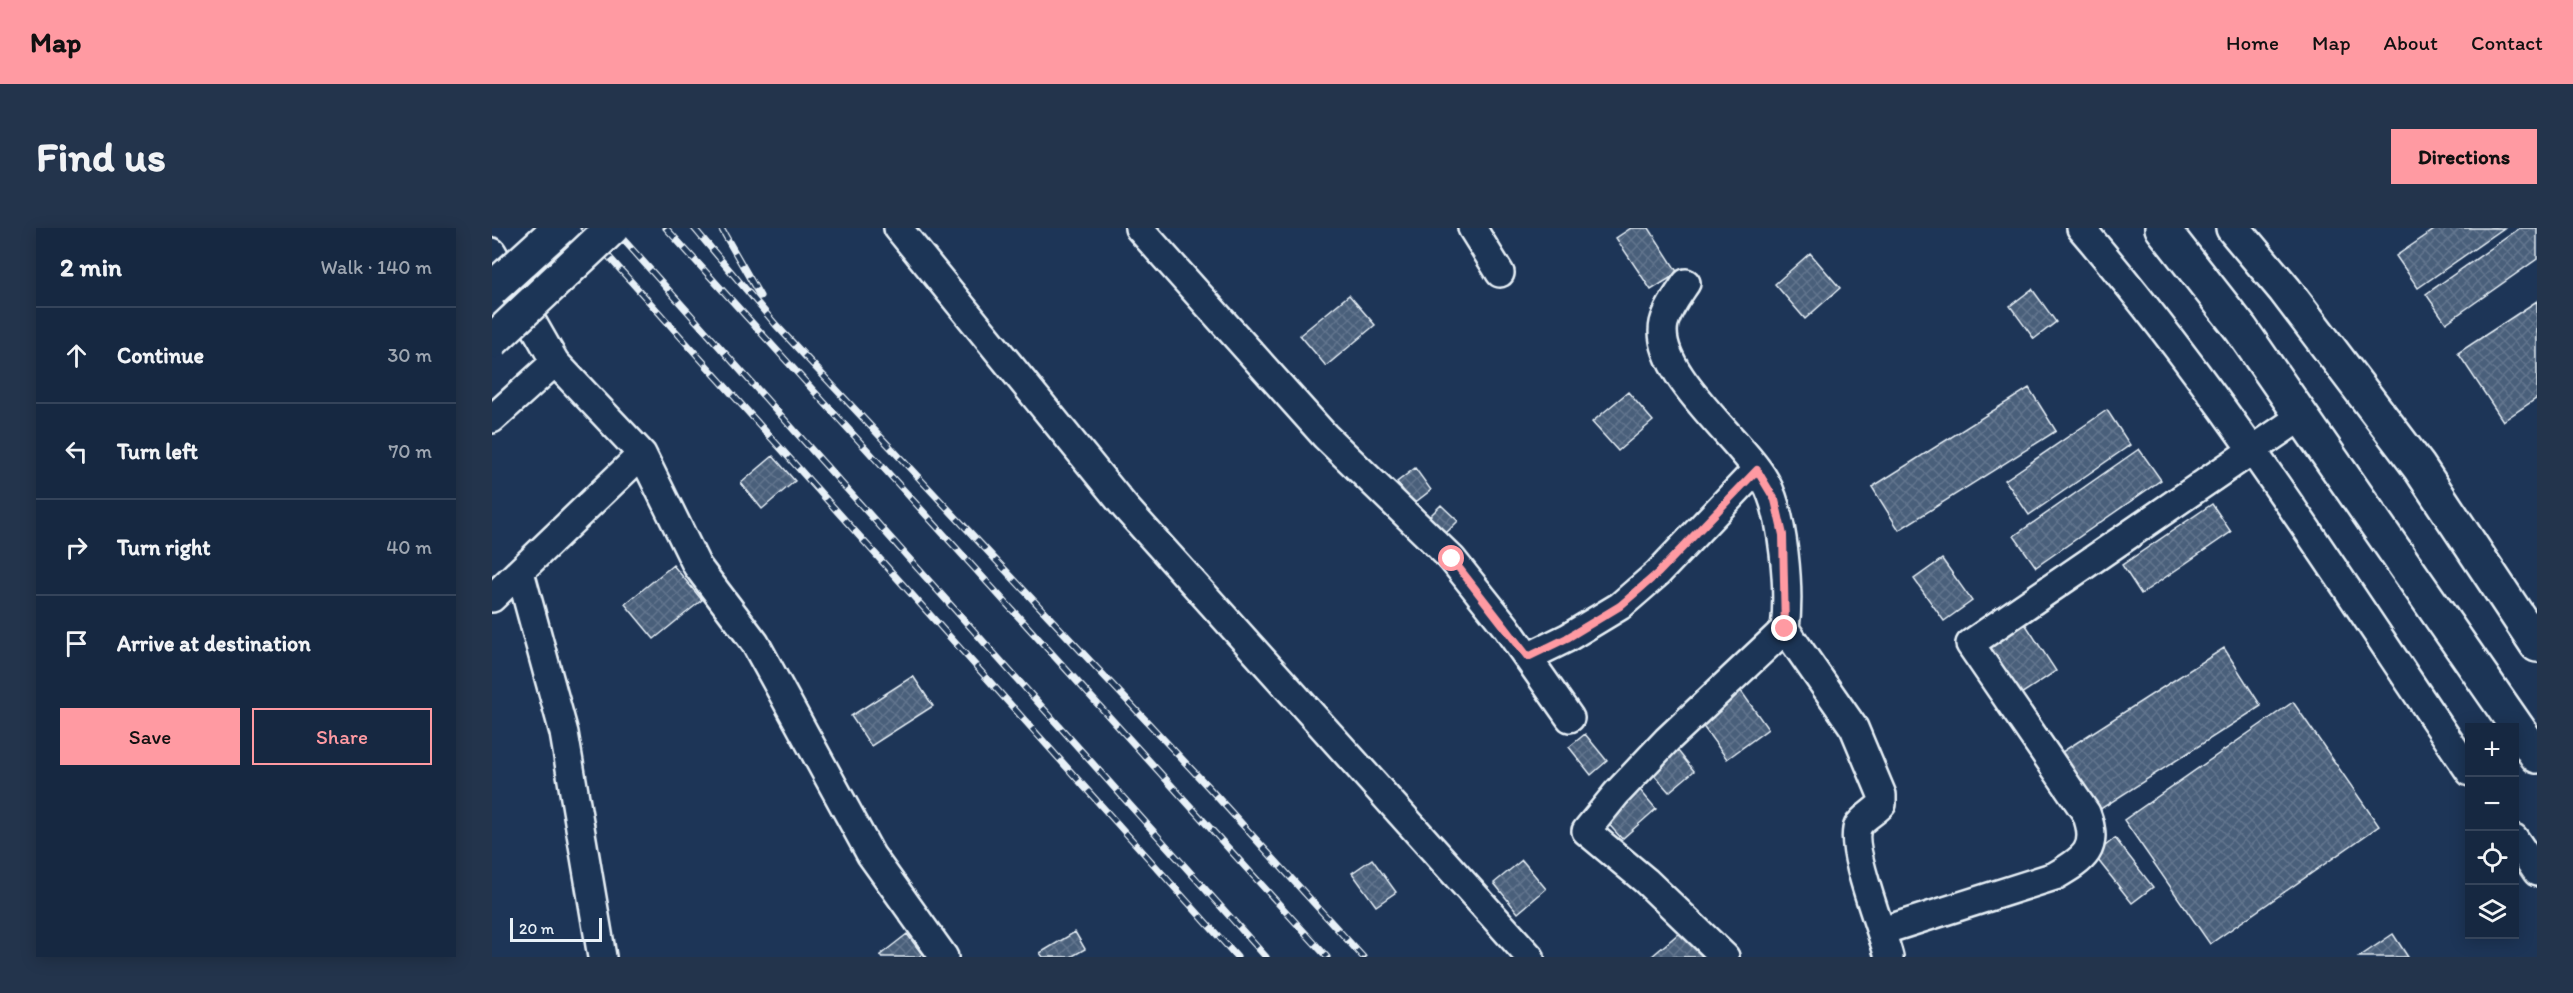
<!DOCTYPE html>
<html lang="en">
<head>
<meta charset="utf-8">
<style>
	:root { --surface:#162841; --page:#23344c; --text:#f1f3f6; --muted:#9ea6b1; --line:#35445a; --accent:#ff9aa2 }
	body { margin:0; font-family:Itim,sans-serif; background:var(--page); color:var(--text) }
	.controls { position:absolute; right:18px; bottom:18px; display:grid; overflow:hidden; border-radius:0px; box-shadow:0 3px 15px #0003 }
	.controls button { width:54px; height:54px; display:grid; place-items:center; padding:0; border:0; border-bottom:2px solid var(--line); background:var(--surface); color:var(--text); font:30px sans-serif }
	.scale { position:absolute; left:18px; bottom:15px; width:92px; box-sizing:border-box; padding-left:6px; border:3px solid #e8f1f8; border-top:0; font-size:16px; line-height:21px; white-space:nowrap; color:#e8f1f8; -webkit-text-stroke:4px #1d3557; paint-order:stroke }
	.stop { position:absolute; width:18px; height:18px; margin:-14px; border:4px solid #ff9aa2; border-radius:50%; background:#fff }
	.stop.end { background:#ff9aa2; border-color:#fff; box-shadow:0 2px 6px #0008 }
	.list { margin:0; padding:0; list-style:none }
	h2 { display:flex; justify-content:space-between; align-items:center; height:78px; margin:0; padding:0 24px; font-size:26px }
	h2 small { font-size:20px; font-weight:400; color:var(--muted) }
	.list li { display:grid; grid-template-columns:39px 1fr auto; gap:18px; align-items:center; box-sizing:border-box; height:96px; padding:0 24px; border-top:2px solid var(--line) }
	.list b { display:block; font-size:22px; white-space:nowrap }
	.list em { font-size:20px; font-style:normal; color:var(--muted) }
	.actions { display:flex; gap:12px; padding:18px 24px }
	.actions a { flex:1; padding:14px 0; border:2px solid var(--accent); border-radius:0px; text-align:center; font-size:21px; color:var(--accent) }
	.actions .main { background:var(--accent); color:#111 }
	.icon { flex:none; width:33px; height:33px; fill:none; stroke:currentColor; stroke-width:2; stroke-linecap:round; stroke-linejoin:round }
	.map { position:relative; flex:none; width:2045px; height:729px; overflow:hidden; border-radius:0px }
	header { display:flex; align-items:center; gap:36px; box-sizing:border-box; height:84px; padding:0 30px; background:var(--accent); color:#111 }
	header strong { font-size:28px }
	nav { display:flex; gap:33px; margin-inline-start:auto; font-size:21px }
	.intro { display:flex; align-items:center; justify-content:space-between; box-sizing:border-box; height:144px; padding:0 36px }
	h1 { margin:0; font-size:42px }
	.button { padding:15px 27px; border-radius:0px; background:var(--accent); color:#111; font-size:21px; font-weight:700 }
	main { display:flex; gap:36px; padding:0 36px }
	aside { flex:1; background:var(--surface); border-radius:0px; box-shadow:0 3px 15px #0003 }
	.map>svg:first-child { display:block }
	.building { fill:url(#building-cross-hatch); stroke:#e8f1f8; stroke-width:1.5 }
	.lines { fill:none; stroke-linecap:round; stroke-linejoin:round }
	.minor-casing { stroke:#e8f1f8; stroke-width:32 }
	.tertiary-casing { stroke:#e8f1f8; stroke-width:38 }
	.minor { stroke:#1d3557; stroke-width:27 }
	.tertiary { stroke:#1d3557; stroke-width:33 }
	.rail-casing { stroke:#e8f1f8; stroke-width:7 }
	.rail { stroke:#1d3557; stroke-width:4.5; stroke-dasharray:14; stroke-linecap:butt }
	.secondary-bridge-casing { stroke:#e8f1f8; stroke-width:38; stroke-linecap:butt }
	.secondary-bridge { stroke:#1d3557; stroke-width:33 }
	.route { stroke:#ff9aa2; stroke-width:8 }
</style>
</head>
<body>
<header>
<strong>Map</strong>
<nav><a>Home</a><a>Map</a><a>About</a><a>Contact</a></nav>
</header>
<div class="intro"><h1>Find us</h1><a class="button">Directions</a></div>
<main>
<aside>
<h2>2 min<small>Walk · 140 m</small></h2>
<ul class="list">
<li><svg class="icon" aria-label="ahead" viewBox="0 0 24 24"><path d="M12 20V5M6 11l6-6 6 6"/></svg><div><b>Continue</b></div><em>30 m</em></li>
<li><svg class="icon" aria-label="left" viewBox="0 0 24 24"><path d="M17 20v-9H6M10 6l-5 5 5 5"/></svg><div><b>Turn left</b></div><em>70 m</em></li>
<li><svg class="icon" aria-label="right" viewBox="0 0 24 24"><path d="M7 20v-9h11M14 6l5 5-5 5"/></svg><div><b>Turn right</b></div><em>40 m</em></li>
<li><svg class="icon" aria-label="arrive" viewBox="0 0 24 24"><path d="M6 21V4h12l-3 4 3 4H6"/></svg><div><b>Arrive at destination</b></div></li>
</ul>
<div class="actions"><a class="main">Save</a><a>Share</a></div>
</aside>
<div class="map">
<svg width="2045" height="729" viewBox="0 0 2045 729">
	<defs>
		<pattern id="building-cross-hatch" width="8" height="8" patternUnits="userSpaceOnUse" patternTransform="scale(1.5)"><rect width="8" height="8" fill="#495e7a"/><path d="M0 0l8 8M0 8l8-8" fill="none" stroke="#63768e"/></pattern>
	</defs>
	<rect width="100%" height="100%" fill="#1d3557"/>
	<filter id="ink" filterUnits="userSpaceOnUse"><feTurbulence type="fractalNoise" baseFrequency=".0167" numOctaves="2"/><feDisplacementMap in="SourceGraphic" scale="12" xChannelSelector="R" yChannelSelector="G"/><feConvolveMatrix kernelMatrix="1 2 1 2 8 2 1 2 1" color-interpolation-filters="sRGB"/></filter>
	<g filter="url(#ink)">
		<path class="building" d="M1139,0h18l29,45 -27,17 -35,-52z
			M1945,0h67l-86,60 -22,-32z
			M2028,0h17v31l-91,64 -20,-29z
			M1318,25l30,35 -35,31 -30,-35z
			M1540,61l24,33 -22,17 -24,-33z
			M857,67l26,30 -49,41 -26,-31z
			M2045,73v97l-34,23 -45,-68z
			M1537,160l27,43 -157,99 -27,-43z
			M1136,164l25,29 -35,30 -26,-29z
			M1615,182l23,35 -101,70 -24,-35z
			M1647,221l22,31 -125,87 -22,-31z
			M281,228l22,25 -33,28 -21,-26z
			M923,240l16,22 -18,14 -16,-22z
			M1720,276l19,28 -90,62 -19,-29z
			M949,277l17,16 -14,14 -16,-17z
			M1450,331l30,42 -28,20 -30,-42z
			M181,337l29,35 -48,39 -29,-35z
			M1532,394l32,49 -35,23 -32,-48z
			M1732,420l37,58 -162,104 -37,-58z
			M421,448l20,30 -62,40 -20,-30z
			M1249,463l27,38 -41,30 -28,-38z
			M1801,474l86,124 -169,118 -86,-124z
			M1093,506l22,27 -16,14 -22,-28z
			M1182,518l20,25 -25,21 -21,-24z
			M1148,562l16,19 -34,30 -17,-19z
			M1623,610l38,49 -21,16 -38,-48z
			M880,631l24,33 -20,14 -24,-33z
			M1030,632l24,29 -28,24 -24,-30z
			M1193,700l26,29h-60z
			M583,704l10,17 -14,8h-28l-3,-4z
			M415,706l15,20 -3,3h-37l-2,-2z
			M1901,706l15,23h-49z"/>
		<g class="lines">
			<g class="minor-casing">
				<path id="minor" d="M406,0l227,279 405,450
					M647,0l186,208 127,123 54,68 64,91
					M980,0l28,45
					M1589,0c145,169 264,360 389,544
					M0,24l63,110 87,92 55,112 58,77 116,212 73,102
					M1194,55c-8,12 -18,25 -22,40 -11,49 78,117 101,158 19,33 25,110 20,148l-118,111 -51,54 -30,37 60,50 79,76
					M0,191l63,-57
					M28,344l44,161 38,224
					M0,370l150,-144
					M1293,401l69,99 28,67v9c-7,8 -20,14 -24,22 -10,21 24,104 31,131
					M1036,429l39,-19 53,-32 38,-33 99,-104
					M2022,610l23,34
					M1390,703l173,-55c29,-17 45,-27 31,-63l-116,-169 332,-228"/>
			</g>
			<g class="tertiary-casing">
				<path id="tertiary" d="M1670,0l79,101 296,427
					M1741,0l52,62 134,177 118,178"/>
			</g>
			<use href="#minor" class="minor"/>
			<use href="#tertiary" class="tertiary"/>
			<g class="rail-casing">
				<path id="rail" d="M91,0l654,729
					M121,0l653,729
					M174,0l661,729
					M202,0l82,97 434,464 153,168
					M229,0l39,68"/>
			</g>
			<use href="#rail" class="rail"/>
			<g class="secondary-bridge-casing">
				<path id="secondary-bridge" d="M0,61l67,-61
					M0,113l120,-113"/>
			</g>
			<use href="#secondary-bridge" class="secondary-bridge"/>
		</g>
	</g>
	<g class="lines" filter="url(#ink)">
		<path class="route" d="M960,331l76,98 39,-19 53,-32 38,-33 99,-103 18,30 8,35 2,94"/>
	</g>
</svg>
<div class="controls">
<button>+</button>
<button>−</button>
<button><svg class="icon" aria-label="locate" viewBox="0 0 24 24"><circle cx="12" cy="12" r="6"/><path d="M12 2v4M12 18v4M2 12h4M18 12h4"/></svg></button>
<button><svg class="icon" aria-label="layers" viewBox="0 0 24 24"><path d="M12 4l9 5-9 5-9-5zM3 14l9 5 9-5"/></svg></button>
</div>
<div class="scale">20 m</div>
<div class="stop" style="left:960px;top:331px"></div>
<div class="stop end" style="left:1293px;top:401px"></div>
</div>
</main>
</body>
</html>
